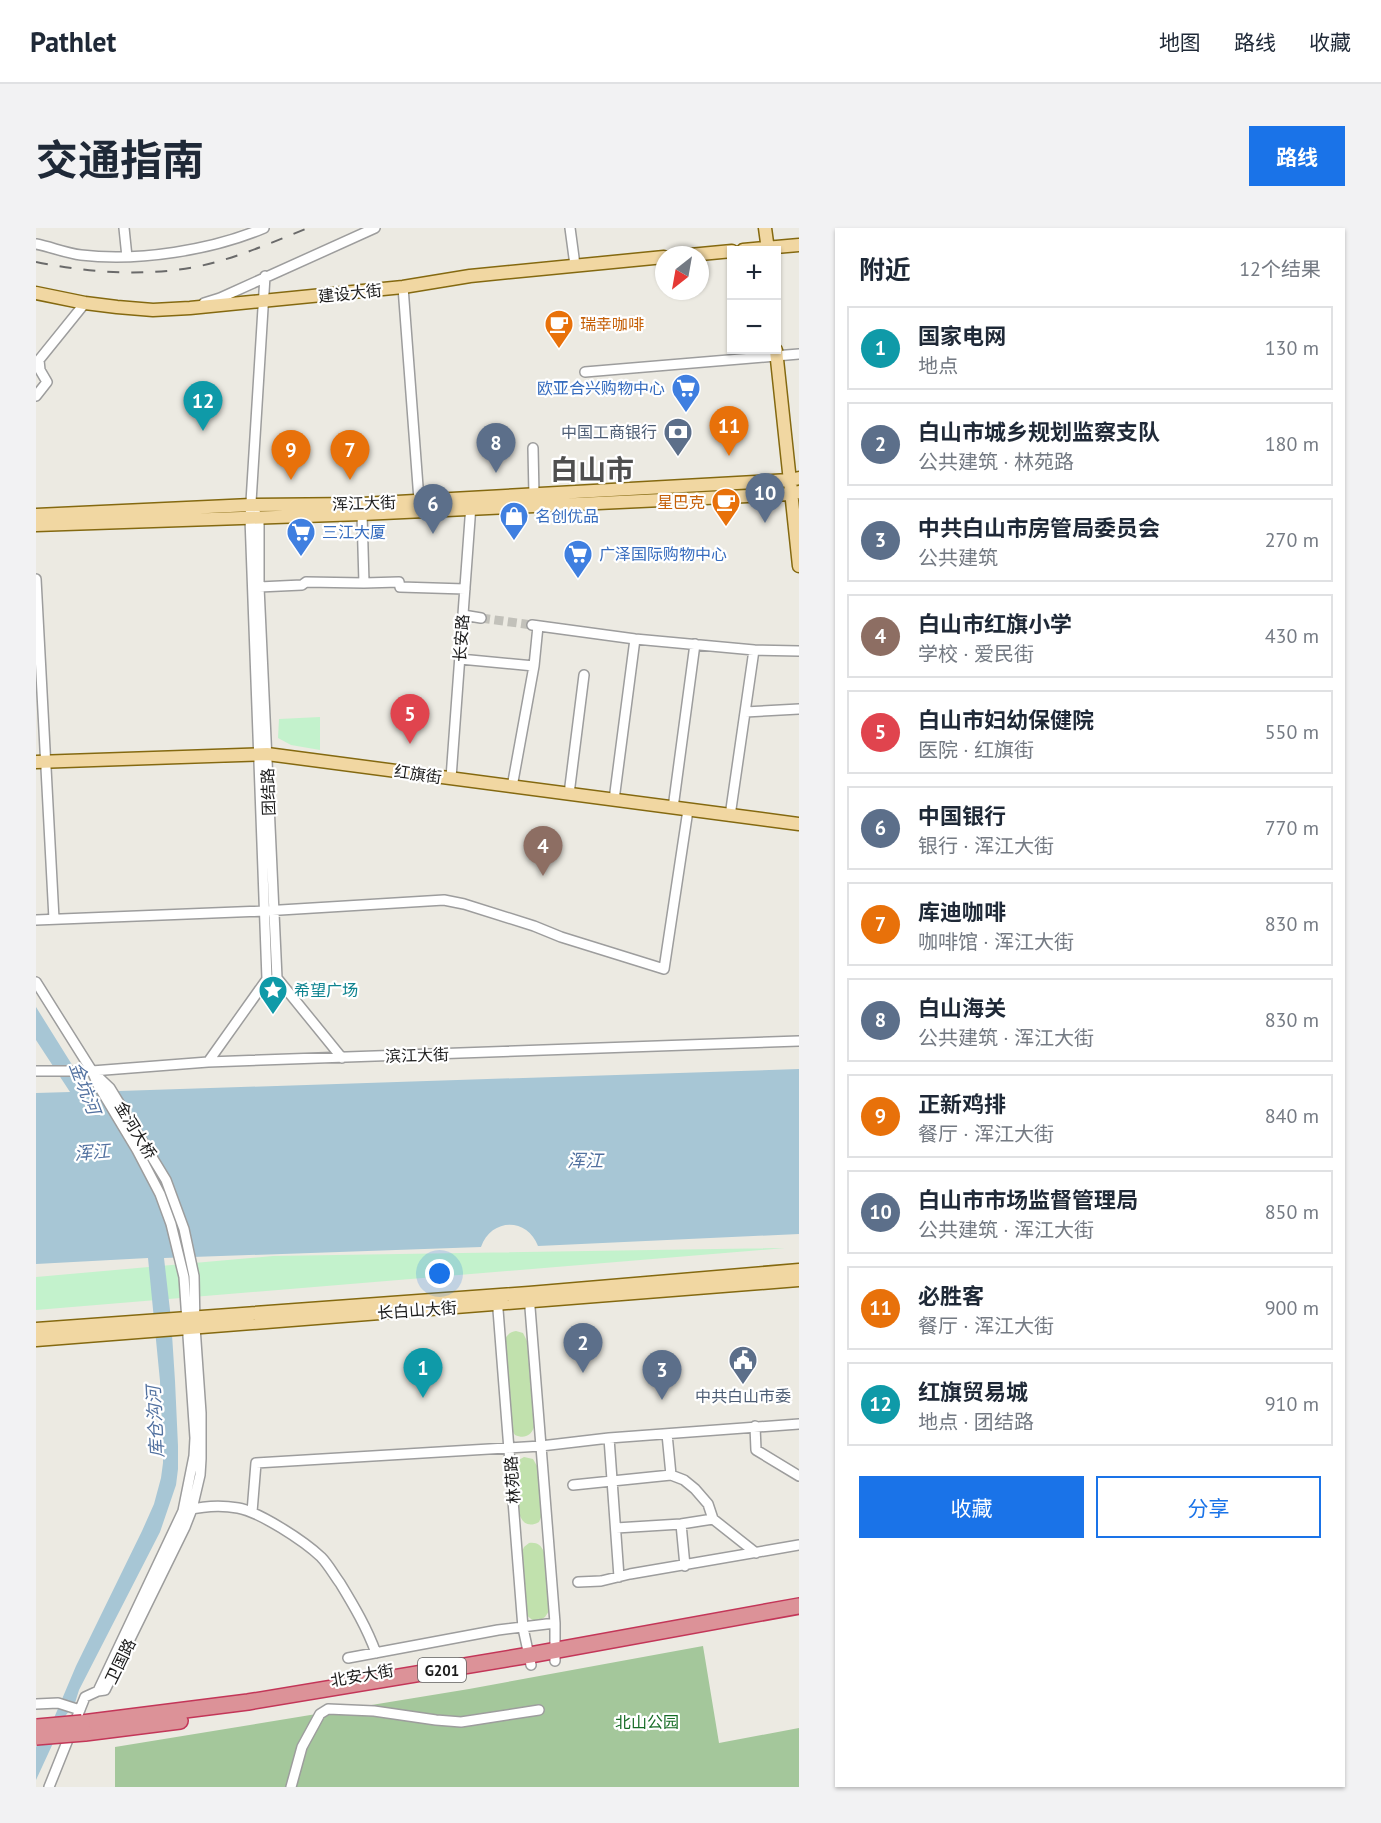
<!DOCTYPE html>
<html lang="zh">
<head>
<meta charset="utf-8">
<style>
	:root { --surface:#fff; --page:#f2f2f3; --text:#1f2937; --muted:#747a83; --line:#e0e1e3; --accent:#1a73e8 }
	body { margin:0; font-family:"PT Sans","Noto Sans SC",sans-serif; background:var(--page); color:var(--text) }
	.controls { position:absolute; right:18px; top:18px; display:grid; overflow:hidden; border-radius:0px; box-shadow:0 2px 4px #0004 }
	.controls button { width:54px; height:54px; display:grid; place-items:center; padding:0; border:0; border-bottom:2px solid var(--line); background:var(--surface); color:var(--text); font:30px sans-serif }
	.compass { position:absolute; left:619px; top:18px; width:54px; height:54px; border-radius:50%; background:var(--surface); box-shadow:0 2px 4px #0004; rotate:211deg }
	.you { position:absolute; left:404px; top:1046px; width:21px; height:21px; margin:-15px; border:4px solid #fff; border-radius:50%; background:#1a73e8; box-shadow:0 0 0 9px #1a73e833 }
	.badge { display:grid; place-items:center; width:39px; height:39px; border-radius:50%; background:var(--accent); color:#fff; font-size:20px; font-weight:700 }
	.pin { position:absolute; translate:-50% -50px; filter:drop-shadow(0 2px 3px #0008) }
	.pin::after { content:''; position:absolute; top:32px; width:21px; height:18px; background:inherit; clip-path:polygon(0 0,100% 0,50% 100%) }
	.list { margin:0; padding:0; list-style:none }
	h2 { display:flex; justify-content:space-between; align-items:center; height:78px; margin:0; padding:0 24px; font-size:26px }
	h2 small { font-size:20px; font-weight:400; color:var(--muted) }
	.list li { display:grid; grid-template-columns:39px 1fr auto; gap:18px; align-items:center; box-sizing:border-box; height:84px; margin:0 12px 12px; padding:0 12px; border:2px solid var(--line); border-radius:0px }
	.list b { display:block; font-size:22px; white-space:nowrap }
	.list p { margin:0; font-size:20px; white-space:nowrap; color:var(--muted) }
	.list em { font-size:20px; font-style:normal; color:var(--muted) }
	.actions { display:flex; gap:12px; padding:18px 24px }
	.actions a { flex:1; padding:14px 0; border:2px solid var(--accent); border-radius:0px; text-align:center; font-size:21px; color:var(--accent) }
	.actions .main { background:var(--accent); color:#fff }
	.map { position:relative; flex:none; width:763px; height:1559px; overflow:hidden; border-radius:0px }
	header { display:flex; align-items:center; gap:36px; box-sizing:border-box; height:84px; padding:0 30px; background:var(--surface); border-bottom:2px solid var(--line) }
	header strong { font-size:28px }
	nav { display:flex; gap:33px; margin-inline-start:auto; font-size:21px }
	.intro { display:flex; align-items:center; justify-content:space-between; box-sizing:border-box; height:144px; padding:0 36px }
	h1 { margin:0; font-size:42px }
	.button { padding:15px 27px; border-radius:0px; background:var(--accent); color:#fff; font-size:21px; font-weight:700 }
	main { display:flex; gap:36px; padding:0 36px }
	aside { flex:1; background:var(--surface); border-radius:0px; box-shadow:0 2px 4px #0004 }
	.map>svg:first-child { display:block }
	.grass { fill:#c1e1ad }
	.forest { fill:#a4c79b }
	.park { fill:#c3f2cc }
	.water { fill:#a7c6d5 }
	.lines { fill:none; stroke-linecap:round; stroke-linejoin:round }
	.minor-tunnel { stroke:#c2c1ba; stroke-width:9; stroke-dasharray:9 4.5; stroke-linecap:butt }
	.minor-casing { stroke:#9d9d9d; stroke-width:12 }
	.major-casing { stroke:#846910; stroke-width:15 }
	.highway-casing { stroke:#c33658; stroke-width:18 }
	.minor { stroke:#fff; stroke-width:9 }
	.major { stroke:#f1d7a2; stroke-width:12 }
	.highway { stroke:#dc9298; stroke-width:15 }
	.rail { stroke:#6a6a6a; stroke-width:2; stroke-dasharray:12 12; stroke-linecap:butt }
	.highway-bridge-casing { stroke:#c33658; stroke-width:18; stroke-linecap:butt }
	.highway-bridge { stroke:#dc9298; stroke-width:15 }
	.labels { text-anchor:middle; dominant-baseline:central; stroke-width:4.5; stroke-linejoin:round; paint-order:stroke }
	.shield { fill:#fff; stroke:#606060; stroke-width:1.5 }
	.shield-label { font-size:15px; font-weight:bold; fill:#1c1c1c }
	.street-label { font-size:16px; fill:#1c1c1c; stroke:#fff }
	.food-label { font-size:16px; fill:#c56008; stroke:#fff; text-anchor:start }
	.shop-label { font-size:16px; fill:#366cbe; stroke:#fff; text-anchor:start }
	.service-label { font-size:16px; fill:#4e5e75; stroke:#fff; text-anchor:end }
	.culture-label { font-size:16px; fill:#0d838f; stroke:#fff; text-anchor:start }
	.park-label { font-size:16px; fill:#176d27; stroke:#fff }
	.water-label { font-size:18px; font-style:italic; fill:#5372a0; stroke:#fff }
	.town-label { font-size:28px; font-weight:bold; fill:#4f4f4f; stroke:#fff }
</style>
</head>
<body>
<header>
<strong>Pathlet</strong>
<nav><a>地图</a><a>路线</a><a>收藏</a></nav>
</header>
<div class="intro"><h1>交通指南</h1><a class="button">路线</a></div>
<main>
<div class="map">
<svg width="763" height="1559" viewBox="0 0 763 1559">
	<rect width="100%" height="100%" fill="#eceae2"/>
	<path class="grass" d="M480,1103l7,2 4,8 7,86c-3,9 -10,12 -19,8l-4,-6 -7,-87c2,-7 6,-10 12,-11z
		M488,1229l9,2 4,7 5,49 -3,7c-27,15 -23,-40 -25,-54l3,-7z
		M493,1315c8,-1 12,2 15,9l5,59 -4,6c-8,6 -15,4 -20,-5l-4,-58 3,-7z"/>
	<path class="forest" d="M667,1418l16,97 80,-15v59h-684v-40l354,-58z"/>
	<path class="park" d="M284,489v33l-29,-5 -13,-7 1,-19z
		M749,1020l-749,62v-33l237,-21z"/>
	<path class="water" d="M0,779l53,85 710,-23v165l-261,12c-11,-29 -47,-28 -57,1l-317,11 7,61 4,62 3,65v23l-2,16 -16,47 -81,158 -4,13 -9,12 -30,65v-33l18,-29 22,-52 66,-135 12,-27 7,-26 2,-15v-17l-3,-65 -12,-123 -112,6v-171l34,-1 -34,-52z"/>
	<g class="lines">
		<path class="minor-tunnel" d="M445,390l51,7"/>
		<g class="minor-casing">
			<path id="minor" d="M88,0l3,29
				M534,0l5,37
				M0,16c15,3 30,9 45,11 57,7 131,-5 183,-27
				M367,59l16,213
				M168,75l16,-5 155,-70
				M549,144l214,-18
				M0,168l11,-14 -7,-12 -1,-10 46,-57
				M497,220l1,47
				M220,286l3,4v69l18,391 65,80
				M0,351l18,340
				M328,355l35,-1 1,5 65,2
				M223,359l43,-2 4,-3 58,1 -2,-69
				M427,387l18,3
				M496,397l103,14 119,11 45,1
				M424,431l74,7
				M709,484l54,-3
				M415,550l20,-273
				M476,559l22,-121 4,-40
				M533,566l15,-119
				M578,572l21,-161
				M637,580l22,-164
				M694,588l24,-166
				M0,692l228,-9 180,-11 20,4 70,22 27,11 103,32 24,-159
				M0,754l56,89 6,14 39,65 23,44 11,30 13,53 11,161 -1,18 -11,55 -85,180
				M172,834l59,-83 -17,-461 15,-242
				M0,843h56l116,-9 591,-21
				M493,1067l26,328v38
				M461,1069l26,331 8,37
				M719,1198l1,24 43,26
				M631,1206l4,41
				M573,1210l10,139
				M537,1257l98,-10 13,5 11,9 13,15 5,15 43,34
				M152,1282c16,-4 34,-5 50,-2 22,4 66,33 83,49 7,7 13,18 19,26 14,23 27,45 36,70
				M216,1284l4,-49 285,-17 68,-8 190,-14
				M645,1296l4,42
				M580,1300l65,-4 32,-5
				M542,1354l23,-1 29,-7 169,-29
				M312,1430l150,-28 57,-7
				M0,1476l22,-1 22,7
				M13,1559l36,-90 13,-6 7,-1 80,-163 7,-18 8,-34 1,-16v-46l-6,-86 -1,-51 -10,-47 -18,-49 -56,-92 -18,-17
				M255,1559l11,-40 18,-33 8,-5 46,2 62,9 25,2 78,-12"/>
		</g>
		<g class="major-casing">
			<path id="major" d="M729,0l3,22
				M707,22l56,-5
				M654,27l42,-4
				M0,65l49,10 32,4 36,3 37,-2 213,-21 67,-11 194,-19
				M740,122l23,216
				M0,287l215,-10 110,-1 429,-24 9,-2
				M0,297l326,-11 429,-20 8,-2
				M0,534l231,-8 532,70
				M0,1101l493,-36 270,-23
				M0,1112l763,-60"/>
		</g>
		<g class="highway-casing">
			<path id="highway" d="M46,1495l166,-21 282,-47 269,-49
				M49,1505l95,-12"/>
		</g>
		<use href="#minor" class="minor"/>
		<use href="#major" class="major"/>
		<use href="#highway" class="highway"/>
		<path class="rail" d="M0,34c54,11 110,15 164,4 37,-8 73,-24 108,-38"/>
		<g class="highway-bridge-casing">
			<path id="highway-bridge" d="M1,1499l45,-4
				M0,1509l49,-4"/>
		</g>
		<use href="#highway-bridge" class="highway-bridge"/>
	</g>
	<defs>
		<g id="cafe-pin" transform="scale(1.5)"><path d="M0 17L-7.5 6A9.5 9.5 0 1 1 7.5 6Z" fill="#e8710a" stroke="#fff"/><path d="M-5.5-4.5H6V0H3Q3 3.5 0 3.5H-2.5Q-5.5 3.5-5.5 0ZM3-3.2v2h1.7v-2ZM-6 4.5H4V6H-6Z" fill="#fff"/></g>
		<g id="supermarket-pin" transform="scale(1.5)"><path d="M0 17L-7.5 6A9.5 9.5 0 1 1 7.5 6Z" fill="#3f7fe0" stroke="#fff"/><path d="M-6-5.5h2.5l.6 2H6L4.5 2H-2.5L-4.4-4H-6ZM-1.5 3.2a1.3 1.3 0 1 0 .1 0ZM3 3.2a1.3 1.3 0 1 0 .1 0Z" fill="#fff"/></g>
		<g id="bank-pin" transform="scale(1.5)"><path d="M0 17L-7.5 6A9.5 9.5 0 1 1 7.5 6Z" fill="#5c6f8a" stroke="#fff"/><path d="M-6-4H6V4H-6ZM0-2.3a2.3 2.3 0 1 0 0 4.6a2.3 2.3 0 1 0 0-4.6Z" fill="#fff"/></g>
		<g id="shop-pin" transform="scale(1.5)"><path d="M0 17L-7.5 6A9.5 9.5 0 1 1 7.5 6Z" fill="#3f7fe0" stroke="#fff"/><path d="M-5-2.5h2.3a2.7 3.5 0 0 1 5.4 0H5L5.5 6h-11ZM-1.5-2.5h3a1.5 2.3 0 0 0-3 0Z" fill="#fff"/></g>
		<g id="sight-pin" transform="scale(1.5)"><path d="M0 17L-7.5 6A9.5 9.5 0 1 1 7.5 6Z" fill="#0f9aa8" stroke="#fff"/><path d="M0-6L1.8-2.2L6-1.7L2.9 1.2L3.7 5.4L0 3.3L-3.7 5.4L-2.9 1.2L-6-1.7L-1.8-2.2Z" fill="#fff"/></g>
		<g id="civic-pin" transform="scale(1.5)"><path d="M0 17L-7.5 6A9.5 9.5 0 1 1 7.5 6Z" fill="#5c6f8a" stroke="#fff"/><path d="M-.6-6.5H3V-4.5H.6V-3L4-1V1h2V6H-6V1h2V-1L-.6-3ZM-1.2 2.5V6h2.4V2.5Z" fill="#fff"/></g>
	</defs>
	<g fill-rule="evenodd">
		<use href="#cafe-pin" x="523" y="96"/>
		<use href="#supermarket-pin" x="650" y="160"/>
		<use href="#bank-pin" x="642" y="204"/>
		<use href="#cafe-pin" x="690" y="274"/>
		<use href="#shop-pin" x="478" y="288"/>
		<use href="#supermarket-pin" x="265" y="304"/>
		<use href="#supermarket-pin" x="542" y="326"/>
		<use href="#sight-pin" x="237" y="762"/>
		<use href="#civic-pin" x="707" y="1132"/>
	</g>
	<g class="labels">
		<rect class="shield" x="382" y="1430" width="48" height="24" rx="4.5"/>
		<g class="shield-label">
			<text x="406" y="1442">G201</text>
		</g>
		<g class="street-label">
			<text transform="translate(314 65) rotate(-6)">建设大街</text>
			<text transform="translate(328 275) rotate(-2)">浑江大街</text>
			<text transform="translate(425 410) rotate(-86)">长安路</text>
			<text transform="translate(382 546) rotate(8)">红旗街</text>
			<text transform="translate(232 564) rotate(-92)">团结路</text>
			<text transform="translate(381 827) rotate(-2)">滨江大街</text>
			<text transform="translate(100 902) rotate(59)">金河大桥</text>
			<text transform="translate(381 1082) rotate(-4)">长白山大街</text>
			<text transform="translate(476 1252) rotate(-94)">林苑路</text>
			<text transform="translate(84 1433) rotate(-64)">卫国路</text>
			<text transform="translate(326 1447) rotate(-10)">北安大街</text>
		</g>
		<g class="food-label">
			<text x="544" y="96">瑞幸咖啡</text>
			<text x="669" y="274" text-anchor="end">星巴克</text>
		</g>
		<g class="shop-label">
			<text x="629" y="160" text-anchor="end">欧亚合兴购物中心</text>
			<text x="499" y="288">名创优品</text>
			<text x="286" y="304">三江大厦</text>
			<text x="563" y="326">广泽国际购物中心</text>
		</g>
		<g class="service-label">
			<text x="621" y="204">中国工商银行</text>
			<text x="707" y="1168" text-anchor="middle">中共白山市委</text>
		</g>
		<g class="culture-label">
			<text x="258" y="762">希望广场</text>
		</g>
		<g class="park-label">
			<text x="611" y="1494">北山公园</text>
		</g>
		<g class="water-label">
			<text transform="translate(49 860) rotate(69)">金坑河</text>
			<text transform="translate(56 924) rotate(-5)">浑江</text>
			<text x="549" y="932">浑江</text>
			<text transform="translate(119 1194) rotate(-93)">库仓沟河</text>
		</g>
		<g class="town-label">
			<text x="556" y="241">白山市</text>
		</g>
	</g>
</svg>
<div class="controls">
<button>+</button>
<button>−</button>
</div>
<svg class="compass" viewBox="-18 -18 36 36"><path d="M0-13l5 13h-10z" fill="#e53935"/><path d="M0 13l5-13h-10z" fill="#747a83"/></svg>
<div class="you"></div>
<div class="pin badge" style="left:387px;top:1170px;background:#0f9aa8">1</div>
<div class="pin badge" style="left:547px;top:1145px;background:#5c6f8a">2</div>
<div class="pin badge" style="left:626px;top:1172px;background:#5c6f8a">3</div>
<div class="pin badge" style="left:507px;top:648px;background:#8d6e63">4</div>
<div class="pin badge" style="left:374px;top:516px;background:#e0444e">5</div>
<div class="pin badge" style="left:397px;top:306px;background:#5c6f8a">6</div>
<div class="pin badge" style="left:314px;top:252px;background:#e8710a">7</div>
<div class="pin badge" style="left:460px;top:245px;background:#5c6f8a">8</div>
<div class="pin badge" style="left:255px;top:252px;background:#e8710a">9</div>
<div class="pin badge" style="left:729px;top:295px;background:#5c6f8a">10</div>
<div class="pin badge" style="left:693px;top:228px;background:#e8710a">11</div>
<div class="pin badge" style="left:167px;top:203px;background:#0f9aa8">12</div>
</div>
<aside>
<h2>附近<small>12个结果</small></h2>
<ul class="list">
<li><span class="badge" style="background:#0f9aa8">1</span><div><b>国家电网</b><p>地点</p></div><em>130 m</em></li>
<li><span class="badge" style="background:#5c6f8a">2</span><div><b>白山市城乡规划监察支队</b><p>公共建筑 · 林苑路</p></div><em>180 m</em></li>
<li><span class="badge" style="background:#5c6f8a">3</span><div><b>中共白山市房管局委员会</b><p>公共建筑</p></div><em>270 m</em></li>
<li><span class="badge" style="background:#8d6e63">4</span><div><b>白山市红旗小学</b><p>学校 · 爱民街</p></div><em>430 m</em></li>
<li><span class="badge" style="background:#e0444e">5</span><div><b>白山市妇幼保健院</b><p>医院 · 红旗街</p></div><em>550 m</em></li>
<li><span class="badge" style="background:#5c6f8a">6</span><div><b>中国银行</b><p>银行 · 浑江大街</p></div><em>770 m</em></li>
<li><span class="badge" style="background:#e8710a">7</span><div><b>库迪咖啡</b><p>咖啡馆 · 浑江大街</p></div><em>830 m</em></li>
<li><span class="badge" style="background:#5c6f8a">8</span><div><b>白山海关</b><p>公共建筑 · 浑江大街</p></div><em>830 m</em></li>
<li><span class="badge" style="background:#e8710a">9</span><div><b>正新鸡排</b><p>餐厅 · 浑江大街</p></div><em>840 m</em></li>
<li><span class="badge" style="background:#5c6f8a">10</span><div><b>白山市市场监督管理局</b><p>公共建筑 · 浑江大街</p></div><em>850 m</em></li>
<li><span class="badge" style="background:#e8710a">11</span><div><b>必胜客</b><p>餐厅 · 浑江大街</p></div><em>900 m</em></li>
<li><span class="badge" style="background:#0f9aa8">12</span><div><b>红旗贸易城</b><p>地点 · 团结路</p></div><em>910 m</em></li>
</ul>
<div class="actions"><a class="main">收藏</a><a>分享</a></div>
</aside>
</main>
</body>
</html>
